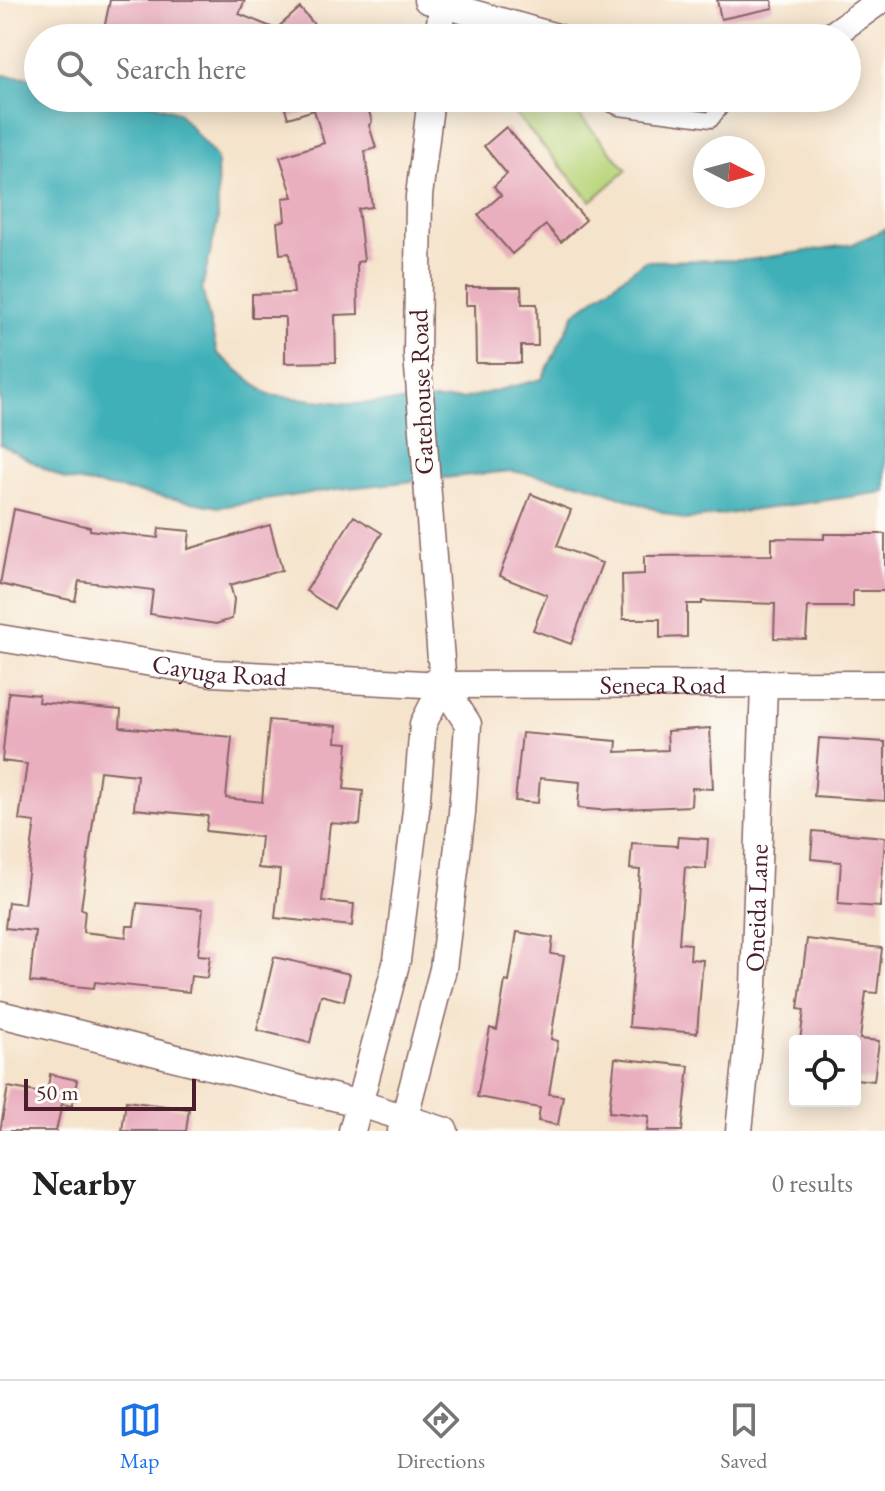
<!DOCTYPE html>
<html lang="en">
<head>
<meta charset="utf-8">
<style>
	:root { --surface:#fff; --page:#f2f2f2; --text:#222; --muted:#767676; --line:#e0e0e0; --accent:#1a73e8 }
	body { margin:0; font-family:"EB Garamond",serif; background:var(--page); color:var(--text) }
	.controls { position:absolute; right:24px; bottom:24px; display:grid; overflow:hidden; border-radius:8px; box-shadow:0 4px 20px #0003 }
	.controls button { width:72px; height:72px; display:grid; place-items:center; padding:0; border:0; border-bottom:2px solid var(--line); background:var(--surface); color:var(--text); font:40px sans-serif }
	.compass { position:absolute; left:693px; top:136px; width:72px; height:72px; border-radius:50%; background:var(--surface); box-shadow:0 4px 20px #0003; rotate:96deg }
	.scale { position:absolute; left:24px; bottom:20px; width:172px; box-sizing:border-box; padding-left:8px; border:4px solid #4a1f2b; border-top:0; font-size:22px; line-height:28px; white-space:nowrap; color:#4a1f2b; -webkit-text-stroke:6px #fdfcf7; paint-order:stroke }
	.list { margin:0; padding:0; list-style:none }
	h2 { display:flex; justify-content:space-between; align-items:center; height:104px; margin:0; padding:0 32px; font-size:34px }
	h2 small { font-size:26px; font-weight:400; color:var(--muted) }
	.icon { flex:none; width:44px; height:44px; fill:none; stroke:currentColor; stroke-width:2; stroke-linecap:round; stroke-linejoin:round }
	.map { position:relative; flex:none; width:885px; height:1131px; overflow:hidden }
	.search { position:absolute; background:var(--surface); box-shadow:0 4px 20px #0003; left:24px; right:24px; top:24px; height:88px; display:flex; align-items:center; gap:20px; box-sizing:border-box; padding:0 28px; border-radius:44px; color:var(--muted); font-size:30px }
	.sheet { height:248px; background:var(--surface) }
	nav { display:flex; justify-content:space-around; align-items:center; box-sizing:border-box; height:112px; border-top:2px solid var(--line); background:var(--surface); font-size:22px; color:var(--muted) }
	nav a { display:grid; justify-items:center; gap:4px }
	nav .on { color:var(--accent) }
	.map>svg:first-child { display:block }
	.green { fill:#b9d57b; stroke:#827a53; stroke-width:2 }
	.water { fill:#3fb0b8; stroke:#446872; stroke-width:2 }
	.building { fill:#e9afbf }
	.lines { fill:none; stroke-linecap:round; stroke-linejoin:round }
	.lane-casing { stroke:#866463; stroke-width:17 }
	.street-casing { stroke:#866463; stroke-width:29 }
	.lane { stroke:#fff; stroke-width:14 }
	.street { stroke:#fff; stroke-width:26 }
	.labels { text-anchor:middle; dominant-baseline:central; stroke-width:6; stroke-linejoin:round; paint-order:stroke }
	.street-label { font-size:26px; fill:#4a1f2b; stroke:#fdfcf7 }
</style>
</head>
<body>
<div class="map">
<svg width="885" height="1131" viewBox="0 0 885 1131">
	<rect width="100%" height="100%" fill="#fdfcf7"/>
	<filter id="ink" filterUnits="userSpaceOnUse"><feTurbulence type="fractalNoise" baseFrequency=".0125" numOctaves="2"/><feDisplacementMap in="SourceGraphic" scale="16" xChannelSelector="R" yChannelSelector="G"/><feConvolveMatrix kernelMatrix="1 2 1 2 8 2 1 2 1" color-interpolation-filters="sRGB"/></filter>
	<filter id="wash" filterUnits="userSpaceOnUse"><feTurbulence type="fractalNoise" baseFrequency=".006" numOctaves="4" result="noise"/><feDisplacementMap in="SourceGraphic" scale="32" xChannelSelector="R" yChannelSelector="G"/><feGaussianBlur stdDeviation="1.8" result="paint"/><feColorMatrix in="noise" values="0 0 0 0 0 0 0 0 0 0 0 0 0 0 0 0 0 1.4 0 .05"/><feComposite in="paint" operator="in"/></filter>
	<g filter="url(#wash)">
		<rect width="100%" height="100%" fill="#f5e3cb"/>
		<path class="green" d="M534,98h30l63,72 -36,31 -76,-87z"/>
		<path class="water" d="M0,75l38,3v20h98l42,14 39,46 1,62 -16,68 15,65 51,42 84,9 111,-5 79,-20 33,-66 70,-52 103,-1 105,-16 32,-15v263l-201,28 -99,-36 -74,-13 -173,18 -119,18 -155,-28 -64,-35z"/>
		<g id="blocks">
			<path class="building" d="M110,0h135l-6,14 37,15 24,-21 26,30h-202l-21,-4z
				M717,0h55l1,8 -52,11z
				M282,98h83l7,24 -3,3 7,23 -11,3 7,56 -14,2 6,52 -7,1 1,52 -23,1 1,47 -51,1v-46h-33v-23l42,-1 -5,-40 -9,1 -3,-32 8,-1 -2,-23 10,-1 -13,-40 44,-14 -10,-33 -26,8z
				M506,127l80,93 -25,22 -15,-17 -34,29 -34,-39 23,-20 -7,-9 13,-12 -23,-28z
				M466,287h55l1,17h15l1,42h-17v17h-45l-1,-58h-9z
				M531,494l40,16 -14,36 45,17 -31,81 -38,-14 14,-35 -48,-19z
				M14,509l76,18v3l68,8 1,-10 31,3 -2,18 82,-24 12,45 -52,15 4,14 -2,20 -16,5 -66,-10 3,-24 -74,-9 -4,20 -42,-9 -33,-8z
				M354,516l28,17 -48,76 -28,-18z
				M824,534h61v57h-32v16h-45l-2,32 -32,-1 1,-34 -73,-3v3h-15v33l-27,1v-19h-37l-1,-44 22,-1v-18l128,-1v-17l52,1z
				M9,692l30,3 -1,7 83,8 -1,17 112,10 -6,61 36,4 7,-82 68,6 -1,16 12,1 -4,46 19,2 -3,34 -30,-2 -8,78 32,3 -2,22 -77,-8 5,-48 -22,-2 3,-31 -55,-6 2,-15 -74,-7 3,-34 -37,-4 -19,138 4,1 -2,22 43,5 1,-11h7l3,-23 66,6 -5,46 12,1 -3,22 -16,-2 -2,16 -94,-10 -1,6 -64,-6 5,-51 -30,-3 3,-26 16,2 11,-82 -16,-2 8,-56 -25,-3z
				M710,728l3,61 -21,-1 -1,18 -92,4 -21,-2 2,-26 -40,-4 -2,25 -23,-2 7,-68 95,8 -1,11 52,-2 -1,-19z
				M819,738l66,4v59l-71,-5z
				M813,831l72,6 -5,70 -42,-3 3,-42 -30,-3z
				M678,837l30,2 -2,30 -21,-2 -6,76 12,1 -1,15 13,1 -6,73 -68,-6 11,-157 -10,-1 2,-26 45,3z
				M517,932l36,6 -2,16 13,2 -13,83 7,2 -9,53 14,2 -5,29 -20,-4 2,-13 -63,-11 13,-69 7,2 8,-49 4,1z
				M807,939l75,9 -5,45 -11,-1 -6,47 19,2 -5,40 -19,-2v-38h-55l4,-31 -6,-1z
				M274,957l76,17 -6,27 -23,-6 -11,48 -53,-13z
				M615,1058l74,8 -7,65h-35l2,-15 -40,-4z
				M50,1074l27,6 -5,26 -10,-2 -6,27h-56l8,-44 39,7z
				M126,1101l63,8 -3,22h-64z"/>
		</g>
	</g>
	<g filter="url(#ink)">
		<use href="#blocks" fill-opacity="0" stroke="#866463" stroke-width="2"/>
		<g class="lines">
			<g class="lane-casing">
				<path id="lane" d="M597,98l22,10 92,12 13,-17v-5"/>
			</g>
			<g class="street-casing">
				<g id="street">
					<path d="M427,0l133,38"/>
					<path d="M438,38l5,-38"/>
					<path d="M828,38l53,-38"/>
					<path id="s1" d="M0,638l212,35 231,12 442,-1"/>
					<path d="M0,1014l361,90 84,27"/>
					<path d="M352,1131l45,-171 19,-150 7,-86 20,-39"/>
					<path d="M401,1131l42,-162 19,-156 6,-89 -25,-39 -26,-330 2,-159 12,-98"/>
					<path id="s2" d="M739,1131l15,-145 10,-302"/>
				</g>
			</g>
			<use href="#lane" class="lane"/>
			<use href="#street" class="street"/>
		</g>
	</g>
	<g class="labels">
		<g class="street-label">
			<text transform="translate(421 392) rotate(-92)">Gatehouse Road</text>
			<text stroke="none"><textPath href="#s1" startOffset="222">Cayuga Road</textPath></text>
			<text stroke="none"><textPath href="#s1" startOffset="666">Seneca Road</textPath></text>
			<text stroke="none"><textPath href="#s2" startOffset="224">Oneida Lane</textPath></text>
		</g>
	</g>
</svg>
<div class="controls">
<button><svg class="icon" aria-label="locate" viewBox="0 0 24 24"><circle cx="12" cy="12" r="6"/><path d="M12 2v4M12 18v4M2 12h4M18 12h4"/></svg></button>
</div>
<svg class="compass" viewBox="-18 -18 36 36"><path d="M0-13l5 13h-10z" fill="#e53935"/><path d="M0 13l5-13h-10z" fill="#767676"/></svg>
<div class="scale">50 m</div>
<div class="search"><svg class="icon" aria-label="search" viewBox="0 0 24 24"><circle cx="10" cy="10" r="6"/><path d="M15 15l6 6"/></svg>Search here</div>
</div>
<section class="sheet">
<h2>Nearby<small>0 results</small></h2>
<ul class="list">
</ul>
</section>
<nav>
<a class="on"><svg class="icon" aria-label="map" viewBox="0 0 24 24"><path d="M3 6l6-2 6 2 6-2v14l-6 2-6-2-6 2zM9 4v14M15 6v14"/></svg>Map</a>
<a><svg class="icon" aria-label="directions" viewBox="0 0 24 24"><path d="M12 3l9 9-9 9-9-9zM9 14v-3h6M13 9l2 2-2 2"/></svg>Directions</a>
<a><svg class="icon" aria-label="saved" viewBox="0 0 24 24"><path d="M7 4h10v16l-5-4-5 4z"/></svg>Saved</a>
</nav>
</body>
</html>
